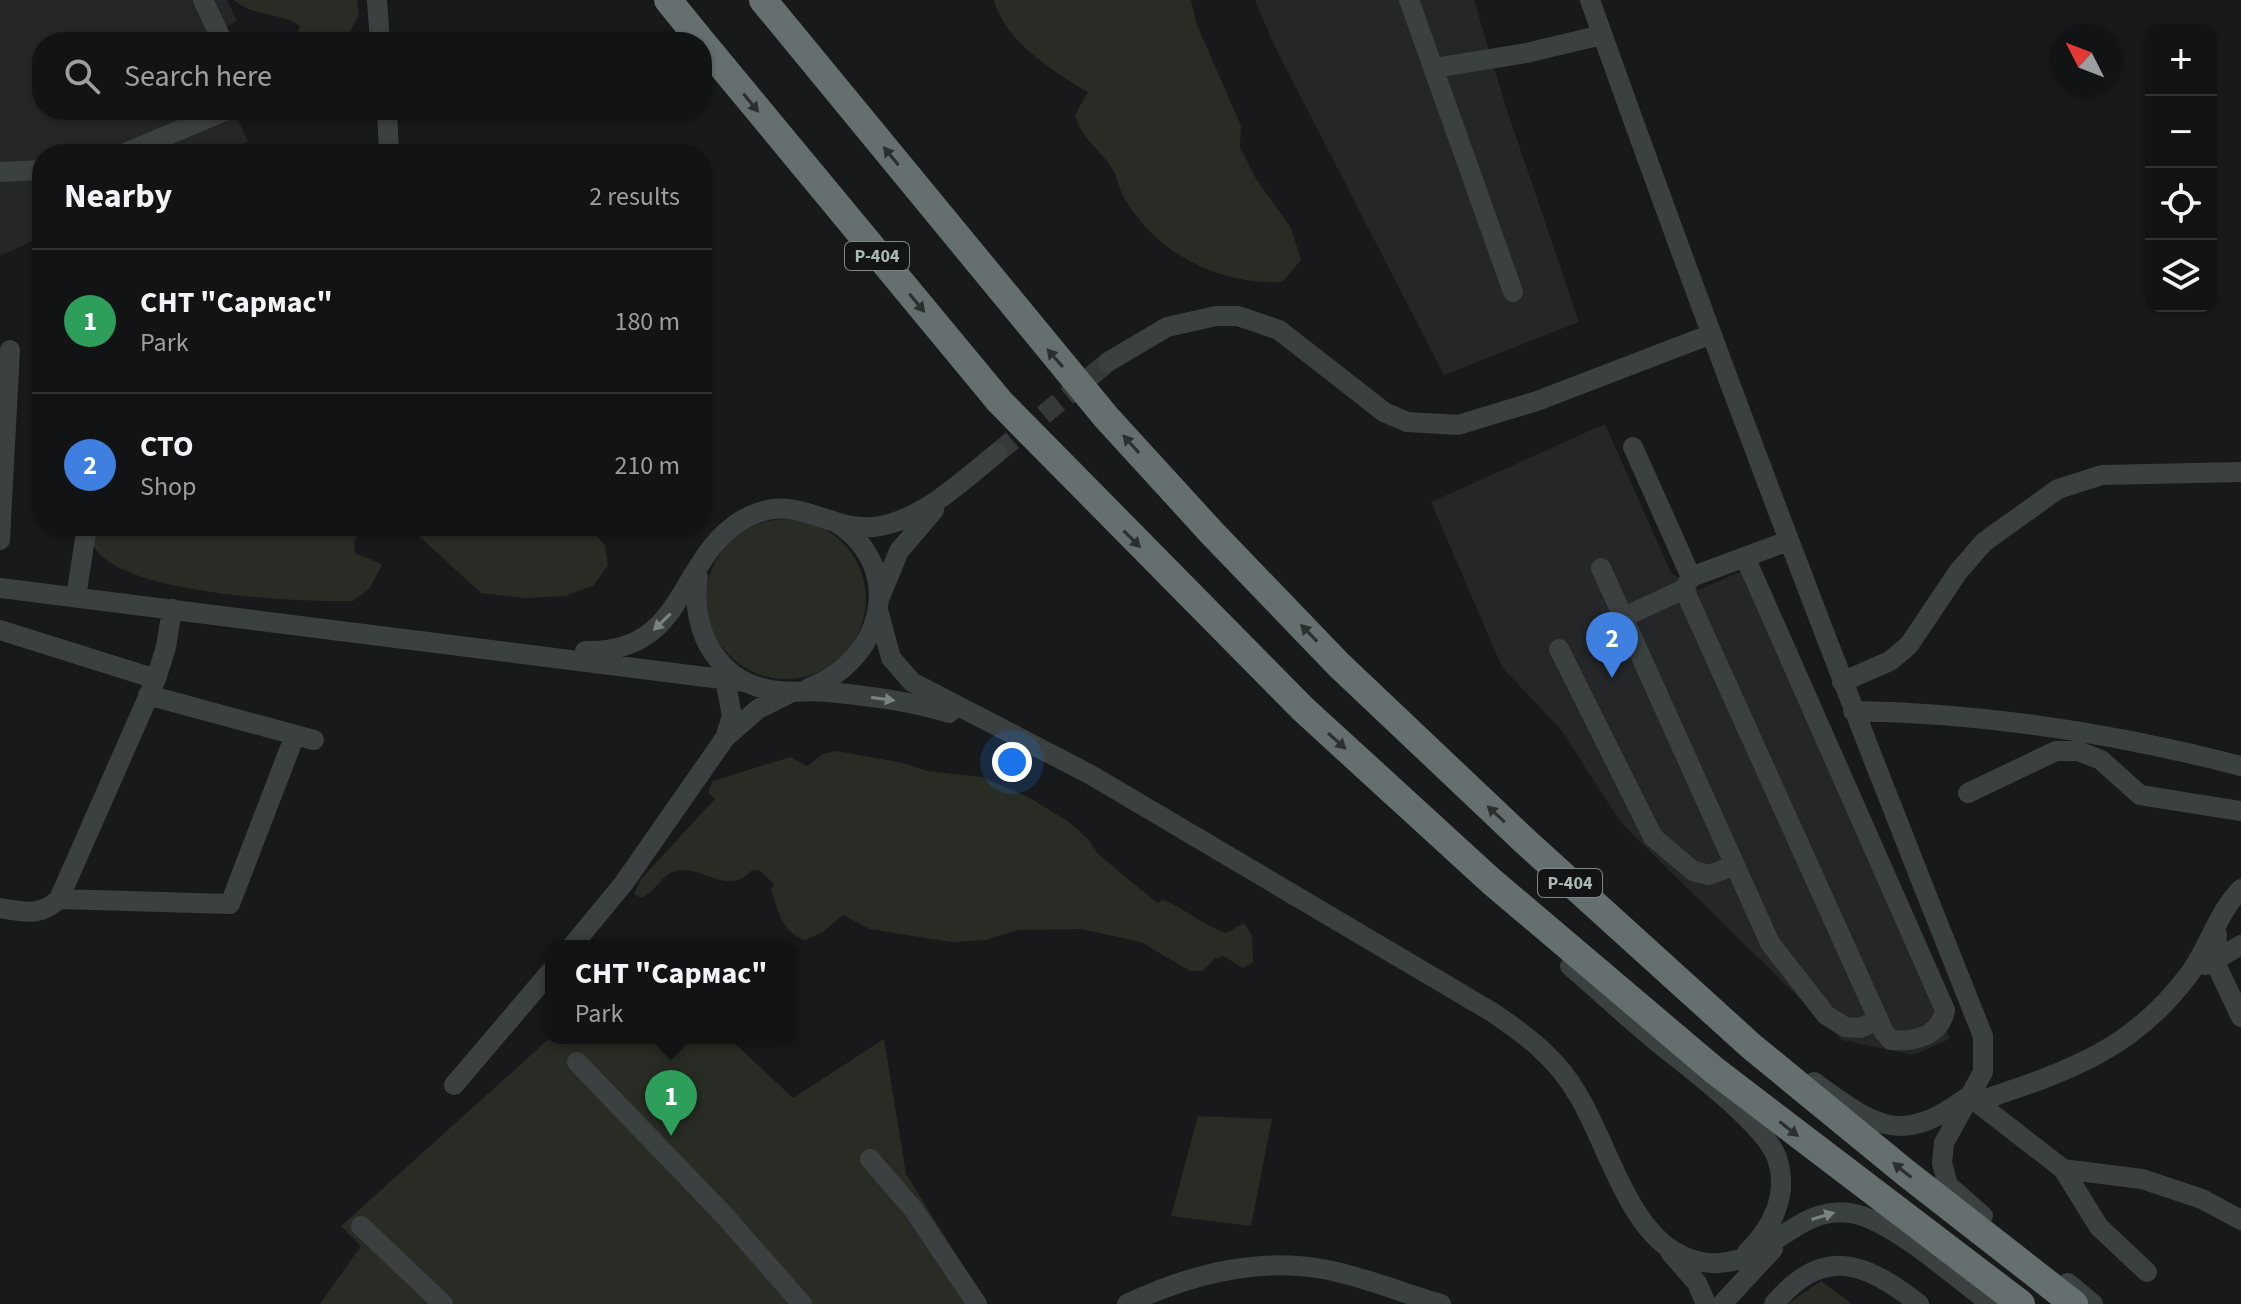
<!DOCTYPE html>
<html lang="en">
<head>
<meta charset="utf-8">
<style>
	:root { --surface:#121314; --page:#1f2022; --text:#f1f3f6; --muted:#9c9ea0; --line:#313234; --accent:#e54457 }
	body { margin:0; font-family:"Source Sans 3",sans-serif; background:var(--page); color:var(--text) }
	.controls { position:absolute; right:24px; top:24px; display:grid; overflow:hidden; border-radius:16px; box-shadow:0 2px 6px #0004 }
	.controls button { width:72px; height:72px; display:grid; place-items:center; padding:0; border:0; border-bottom:2px solid var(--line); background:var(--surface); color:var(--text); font:40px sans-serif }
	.compass { position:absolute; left:2049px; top:24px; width:72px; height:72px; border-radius:50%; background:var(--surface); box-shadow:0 2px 6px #0004; rotate:312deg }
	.you { position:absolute; left:1012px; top:762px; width:28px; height:28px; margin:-20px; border:6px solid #fff; border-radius:50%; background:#1a73e8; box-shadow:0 0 0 12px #1a73e833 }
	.badge { display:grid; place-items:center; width:52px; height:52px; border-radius:50%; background:var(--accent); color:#fff; font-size:26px; font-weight:700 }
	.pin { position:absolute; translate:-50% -66px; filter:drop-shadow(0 2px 4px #0008) }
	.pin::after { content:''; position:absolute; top:42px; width:28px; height:24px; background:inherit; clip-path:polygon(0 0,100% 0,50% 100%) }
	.popup { position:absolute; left:545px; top:940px; width:252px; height:104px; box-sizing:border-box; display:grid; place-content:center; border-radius:16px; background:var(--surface); filter:drop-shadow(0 2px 6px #0005); font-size:26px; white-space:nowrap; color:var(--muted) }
	.popup b { font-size:30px; color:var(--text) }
	.popup::after { content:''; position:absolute; left:50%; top:100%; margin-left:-16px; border:16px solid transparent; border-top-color:var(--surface) }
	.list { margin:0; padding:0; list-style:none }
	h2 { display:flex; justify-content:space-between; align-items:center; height:104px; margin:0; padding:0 32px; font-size:34px }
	h2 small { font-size:26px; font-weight:400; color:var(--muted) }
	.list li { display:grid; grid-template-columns:52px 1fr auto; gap:24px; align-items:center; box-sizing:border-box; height:144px; padding:0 32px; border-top:2px solid var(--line) }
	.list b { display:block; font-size:30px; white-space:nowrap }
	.list p { margin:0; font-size:26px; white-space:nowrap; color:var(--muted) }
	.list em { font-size:26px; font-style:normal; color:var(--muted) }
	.icon { flex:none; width:44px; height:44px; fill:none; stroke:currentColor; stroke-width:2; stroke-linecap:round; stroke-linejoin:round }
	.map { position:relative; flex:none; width:2241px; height:1304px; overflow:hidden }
	.search { position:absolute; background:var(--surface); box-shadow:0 2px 6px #0004; left:32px; top:32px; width:680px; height:88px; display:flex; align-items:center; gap:20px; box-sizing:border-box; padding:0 28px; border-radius:32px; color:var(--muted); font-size:30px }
	.panel { position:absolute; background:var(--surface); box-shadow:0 2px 6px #0004; left:32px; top:144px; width:680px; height:392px; border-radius:32px }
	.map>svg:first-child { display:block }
	.built { fill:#242627 }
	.green { fill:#292c24 }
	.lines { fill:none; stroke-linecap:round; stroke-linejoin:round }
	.minor-tunnel { stroke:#353939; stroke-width:20; stroke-dasharray:20 10; stroke-linecap:butt }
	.minor { stroke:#3b4040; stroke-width:20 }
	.highway { stroke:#656f6f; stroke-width:28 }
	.oneway { fill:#2c2f30 }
	.oneway2 { fill:#798381 }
	.labels { text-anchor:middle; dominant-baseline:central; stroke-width:6; stroke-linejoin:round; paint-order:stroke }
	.shield { fill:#131415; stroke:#7d8886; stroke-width:2 }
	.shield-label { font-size:18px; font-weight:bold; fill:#abb9b7 }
</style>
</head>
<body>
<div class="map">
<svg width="2241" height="1304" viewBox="0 0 2241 1304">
	<rect width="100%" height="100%" fill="#18191a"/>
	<path class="built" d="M0,0h227l10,21 -34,18 1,3h-162v68h192l14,32 -27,12h-179v83l-42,19z
		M1255,0h219l32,107 73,215 -135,53 -170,-330z
		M1605,424l66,149 28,17 44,-20 207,469 -37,16 -71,-15 -220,-216 -61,-94 -59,-63 -71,-165z"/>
	<path class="green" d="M234,0h123l2,15 -10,18 -29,9h-19l-4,-7 3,-9c-20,-14 -47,-9 -66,-26z
		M994,0h197l6,25 44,101 -1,21 16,32 35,49 10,32 -19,22c-63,3 -125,-28 -157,-83 -6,-9 -7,-20 -12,-29 -13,-23 -30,-27 -38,-55l13,-23c-34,-20 -84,-51 -94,-92z
		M706 599a80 80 0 1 1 160 0a80 80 0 1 1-160 0Z
		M92,526h78l16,4 22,-4h156l-10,16 1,11 27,11 -12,24 -17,13c-56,1 -223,-6 -257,-51 -6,-8 -5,-15 -4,-24z
		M408,526h178l19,19 3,20 -14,20 -28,11 -41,2 -44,-5z
		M837,751l66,12 24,8 55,6 48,21 39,24 20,18 9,14 59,49 6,-3c23,9 40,25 63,33l18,-10 8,13 1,26 -10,6 -20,-12 -9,3 -11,12h-13l-49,-29 -60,-13 -63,1 -33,10 -34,2 -81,-13 -27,-14 -20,17 -18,8c-23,-8 -27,-29 -34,-50l3,-6 -14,-13 -8,-1c-25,28 -49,-6 -77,1 -14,4 -20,22 -34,27l-7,-4 6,-14 75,-81 -7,-7 5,-11 77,-24 17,9 16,-12z
		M551,1037l178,1 64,60 91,-59 22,135 81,130h-667l41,-58 -20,-20z
		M1198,1116l74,3 -21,107 -80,-10z
		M1821,1281l31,23h-65z"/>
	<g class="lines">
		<path class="minor-tunnel" d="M997,453l111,-91"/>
		<path class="minor" d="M203,0l20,42
			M377,0l3,42
			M1409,0l104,292
			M1590,0c124,348 255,693 393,1036v36l-39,71 -2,20 6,22 35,31
			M1434,68l92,-15 76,-18
			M387,110l2,44
			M123,154l104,-44
			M0,172l42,-2
			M1108,362l59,-35 49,-11h22l41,14 105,82 23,10 51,3 79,-24 172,-66
			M1633,447l58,130
			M0,540l10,-190
			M1745,557l200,453c-5,26 -30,32 -54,30l-7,-8 -200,-443 7,-12 97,-36
			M1601,568l169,375 56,72 19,12 15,1 18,-8
			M698,577c-9,55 22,109 81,114 17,2 33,-1 49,1 41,4 82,9 121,21
			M0,588l745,94
			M76,597l11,-71
			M880,597l19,-46 35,-41
			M878,610l13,48 21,24 179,93 401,237c34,23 65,46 86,83 29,47 50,136 103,160 74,35 107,-52 169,-42 41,6 106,65 141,91
			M1624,617l60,-28
			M0,630l156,49 10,-32 6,-38
			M1559,649l94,188 40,34 16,4 26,-10
			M585,651c103,3 91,-93 159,-132 51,-29 82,12 129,8 48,-5 89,-46 124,-74
			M723,668l9,48 -7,22
			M1842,682l48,-21 19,-16 49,-73 26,-30 74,-53 44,-14 139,-3
			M809,688c73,-27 99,-118 28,-165
			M148,695l166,45
			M1853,711c131,2 261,22 388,55
			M1968,793l88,-42h22l23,9 39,35 101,16
			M59,899l171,5 65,-169
			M0,908c24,4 40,9 59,-9l97,-220
			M2217,935l-3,25 27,57
			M572,946l52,-63 101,-145 33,-29 34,-17
			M2206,965l35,-20
			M1570,966c25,21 49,44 74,65 32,28 120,90 133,127 12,35 -4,70 -30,94
			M577,1062l147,153 78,89
			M1814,1082c60,43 85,65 152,16
			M454,1085l97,-114
			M1969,1096l94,73 79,10 60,20 39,21
			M1977,1102c88,-30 155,-50 213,-129 19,-26 28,-61 51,-84
			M870,1159l43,50 64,95
			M2063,1169l36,58 48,45
			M361,1226l82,78
			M1670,1252l27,31 9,21
			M2068,1283l25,21
			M1127,1304c61,-29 128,-47 196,-35 39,7 79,24 118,35
			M1722,1304l51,-55
			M1774,1304c50,-60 92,-41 145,0"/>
		<path class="highway" d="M668,0l34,42
			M763,0l343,417 106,116 127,132 188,178 224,203 155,127 168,131
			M702,42l298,360 303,307 188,172 223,189 307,234"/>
	</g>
	<defs><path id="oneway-solid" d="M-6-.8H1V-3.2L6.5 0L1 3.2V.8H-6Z" transform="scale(2)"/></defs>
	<g class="oneway">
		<use href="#oneway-solid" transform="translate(751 103) rotate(51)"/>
		<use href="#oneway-solid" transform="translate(891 156) rotate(-129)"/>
		<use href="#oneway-solid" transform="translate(917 303) rotate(50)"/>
		<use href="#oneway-solid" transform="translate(1055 358) rotate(-131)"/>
		<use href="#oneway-solid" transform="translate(1131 444) rotate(-132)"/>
		<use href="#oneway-solid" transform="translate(1132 539) rotate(45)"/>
		<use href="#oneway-solid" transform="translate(1309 633) rotate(-134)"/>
		<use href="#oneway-solid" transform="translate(1337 741) rotate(42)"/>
		<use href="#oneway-solid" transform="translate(1496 814) rotate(-137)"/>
		<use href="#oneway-solid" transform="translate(1789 1129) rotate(38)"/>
		<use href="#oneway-solid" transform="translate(1902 1170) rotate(-141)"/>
	</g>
	<g class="oneway2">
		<use href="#oneway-solid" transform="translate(662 622) rotate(136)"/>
		<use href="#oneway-solid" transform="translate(883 699) rotate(8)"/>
		<use href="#oneway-solid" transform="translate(1823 1216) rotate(-17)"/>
	</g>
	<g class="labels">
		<g class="shield">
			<rect x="845" y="242" width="64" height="28" rx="6"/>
			<rect x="1538" y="869" width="64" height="28" rx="6"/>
		</g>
		<g class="shield-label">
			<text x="877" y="256">Р-404</text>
			<text x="1570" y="883">Р-404</text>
		</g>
	</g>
</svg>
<div class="controls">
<button>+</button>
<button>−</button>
<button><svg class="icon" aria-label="locate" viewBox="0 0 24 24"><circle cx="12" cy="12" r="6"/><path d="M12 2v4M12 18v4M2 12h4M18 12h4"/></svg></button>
<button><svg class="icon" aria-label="layers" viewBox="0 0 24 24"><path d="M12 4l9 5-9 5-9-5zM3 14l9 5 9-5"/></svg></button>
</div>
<svg class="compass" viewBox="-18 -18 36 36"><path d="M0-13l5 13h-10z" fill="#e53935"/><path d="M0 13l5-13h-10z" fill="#9c9ea0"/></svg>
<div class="you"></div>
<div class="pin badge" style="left:671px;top:1136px;background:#2e9e5b">1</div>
<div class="popup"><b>СНТ &quot;Сармас&quot;</b>Park</div>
<div class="pin badge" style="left:1612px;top:678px;background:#3f7fe0">2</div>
<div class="search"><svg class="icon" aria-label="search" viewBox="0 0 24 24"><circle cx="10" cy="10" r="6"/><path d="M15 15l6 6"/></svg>Search here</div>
<section class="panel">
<h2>Nearby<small>2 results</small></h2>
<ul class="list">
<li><span class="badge" style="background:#2e9e5b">1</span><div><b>СНТ &quot;Сармас&quot;</b><p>Park</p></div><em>180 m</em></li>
<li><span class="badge" style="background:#3f7fe0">2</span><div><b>СТО</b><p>Shop</p></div><em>210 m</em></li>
</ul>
</section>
</div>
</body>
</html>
